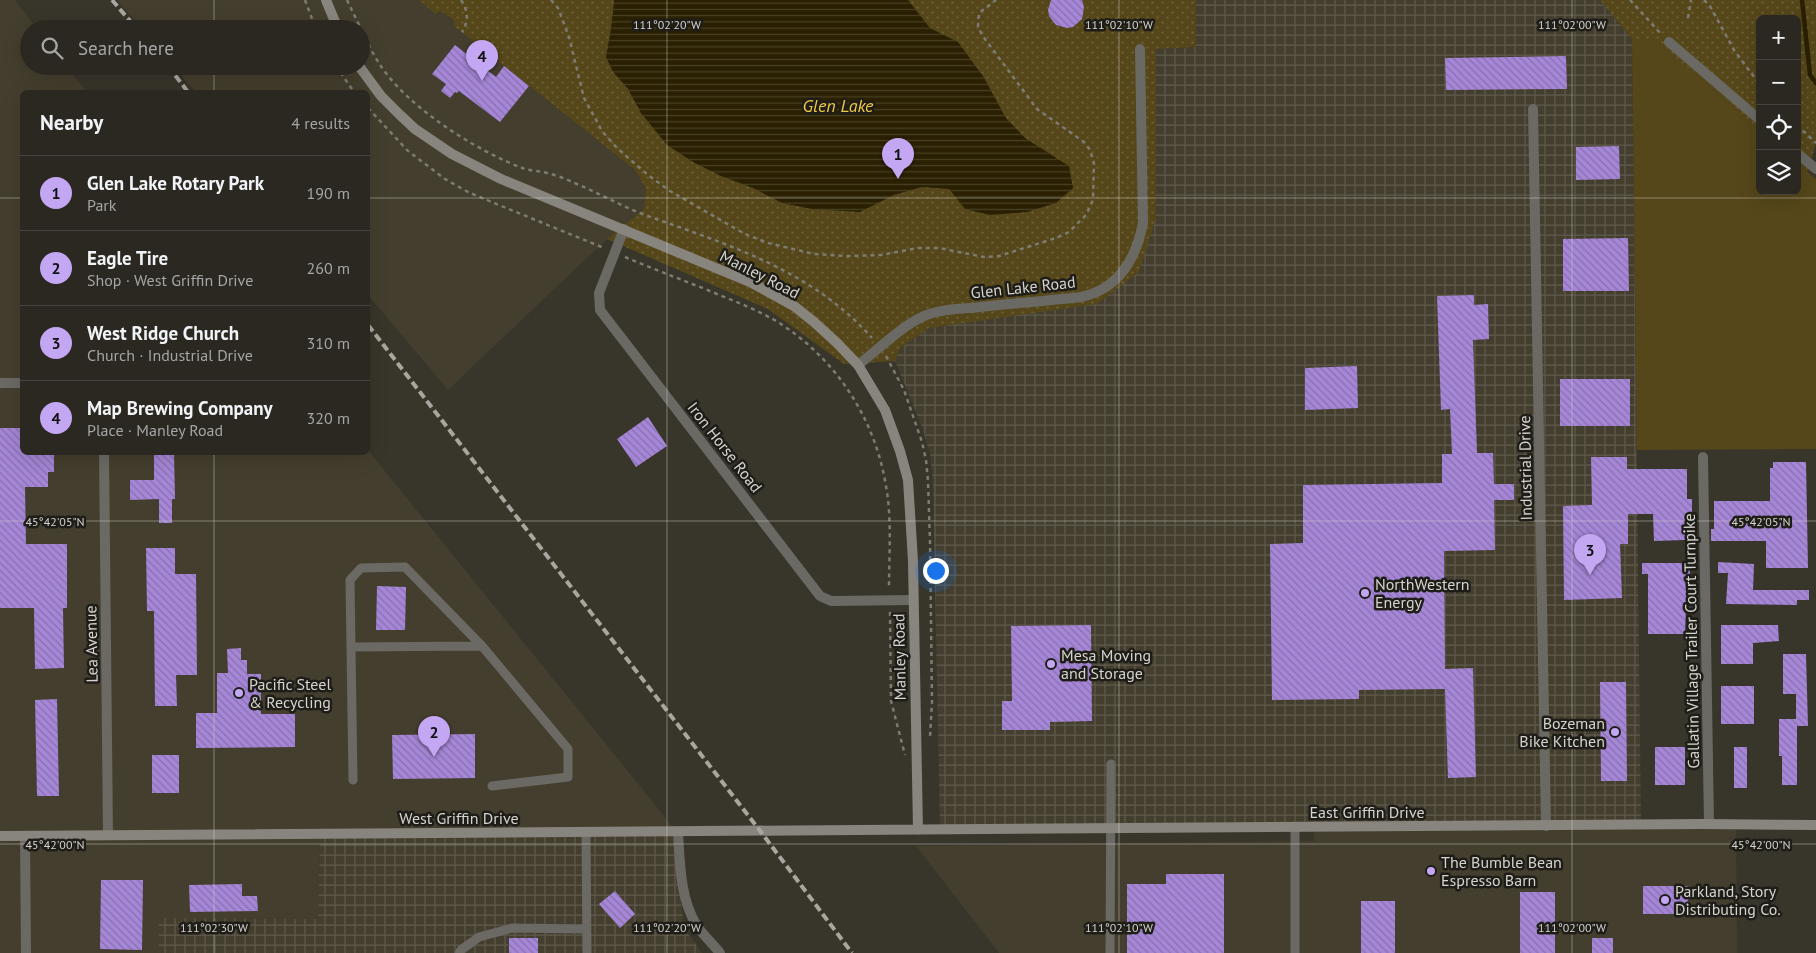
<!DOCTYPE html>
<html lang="en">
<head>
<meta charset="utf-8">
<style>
	:root { --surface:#2a2820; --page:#323029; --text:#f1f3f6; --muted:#a5a6a5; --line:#46443e; --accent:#c3a7f2 }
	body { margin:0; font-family:"PT Sans",sans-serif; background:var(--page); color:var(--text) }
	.controls { position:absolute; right:15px; top:15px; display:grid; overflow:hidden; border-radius:8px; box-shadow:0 5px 20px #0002 }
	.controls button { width:45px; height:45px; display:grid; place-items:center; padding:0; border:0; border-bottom:1px solid var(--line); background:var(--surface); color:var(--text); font:25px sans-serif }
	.you { position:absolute; left:935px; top:570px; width:18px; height:18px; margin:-12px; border:4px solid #fff; border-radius:50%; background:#1a73e8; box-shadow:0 0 0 8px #1a73e833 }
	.badge { display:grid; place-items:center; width:32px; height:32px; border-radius:50%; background:var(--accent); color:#111; font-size:16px; font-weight:700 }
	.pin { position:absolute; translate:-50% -41px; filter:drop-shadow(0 1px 2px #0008) }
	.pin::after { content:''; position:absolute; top:26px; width:18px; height:15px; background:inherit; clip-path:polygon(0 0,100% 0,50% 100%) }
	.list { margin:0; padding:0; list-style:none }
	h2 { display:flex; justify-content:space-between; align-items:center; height:65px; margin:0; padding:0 20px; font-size:21px }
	h2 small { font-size:16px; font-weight:400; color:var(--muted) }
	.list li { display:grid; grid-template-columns:32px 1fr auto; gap:15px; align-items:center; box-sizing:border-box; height:75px; padding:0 20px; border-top:1px solid var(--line) }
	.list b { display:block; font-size:19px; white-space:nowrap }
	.list p { margin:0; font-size:16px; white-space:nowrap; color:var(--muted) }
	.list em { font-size:16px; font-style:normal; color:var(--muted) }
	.icon { flex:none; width:28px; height:28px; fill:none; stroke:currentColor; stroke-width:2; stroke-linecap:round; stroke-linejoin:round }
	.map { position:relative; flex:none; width:1816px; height:953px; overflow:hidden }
	.search { position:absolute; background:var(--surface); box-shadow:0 5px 20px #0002; left:20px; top:20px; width:350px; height:55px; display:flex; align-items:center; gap:12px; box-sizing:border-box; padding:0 18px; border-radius:28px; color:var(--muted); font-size:19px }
	.panel { position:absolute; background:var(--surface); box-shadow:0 5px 20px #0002; left:20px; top:90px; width:350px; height:365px; border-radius:8px }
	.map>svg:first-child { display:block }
	.built { fill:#443e2e }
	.industrial { fill:url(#industrial-grid) }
	.grass { fill:#55471a }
	.park { fill:url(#park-dots) }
	.water { fill:url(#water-rules) }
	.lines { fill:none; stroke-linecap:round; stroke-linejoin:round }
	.stream { stroke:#2a2001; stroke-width:4.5 }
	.building { fill:url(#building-back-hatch) }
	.path { stroke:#7d7b72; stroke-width:2.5; stroke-dasharray:4 4; stroke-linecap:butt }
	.lane { stroke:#6b6964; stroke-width:9 }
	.street { stroke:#6b6964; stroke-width:10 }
	.secondary { stroke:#88857e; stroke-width:10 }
	.rail { stroke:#a8a69f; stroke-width:4; stroke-dasharray:8 4; stroke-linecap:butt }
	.ticks { fill:none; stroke:#d6d4ce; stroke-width:1; stroke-opacity:0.45 }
	.poi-dot { fill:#c3a7f2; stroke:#1e1d18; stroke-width:2 }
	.labels { text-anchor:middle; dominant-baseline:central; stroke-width:5; stroke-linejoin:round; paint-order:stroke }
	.street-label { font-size:16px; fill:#d6d4ce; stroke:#1e1d18 }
	.poi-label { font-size:16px; fill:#d6d4ce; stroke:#1e1d18; text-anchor:start }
	.water-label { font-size:18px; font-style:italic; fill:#f2c943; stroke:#1e1d18 }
	.ticks-label { font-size:12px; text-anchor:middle; fill:#d6d4ce; stroke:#1e1d18; stroke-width:5; stroke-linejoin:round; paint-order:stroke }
</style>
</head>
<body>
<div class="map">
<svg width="1816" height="953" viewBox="0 0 1816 953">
	<defs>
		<pattern id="industrial-grid" width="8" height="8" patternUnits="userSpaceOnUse" patternTransform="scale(1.25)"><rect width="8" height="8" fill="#443e2e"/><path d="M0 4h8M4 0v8" fill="none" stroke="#5e594b"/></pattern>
		<pattern id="park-dots" width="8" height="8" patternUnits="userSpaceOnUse" patternTransform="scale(1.25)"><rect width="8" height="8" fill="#55471a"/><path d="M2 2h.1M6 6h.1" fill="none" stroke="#6d613a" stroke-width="1.8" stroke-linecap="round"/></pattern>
		<pattern id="water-rules" width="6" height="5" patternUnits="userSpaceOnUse" patternTransform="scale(1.25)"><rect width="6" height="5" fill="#2a2001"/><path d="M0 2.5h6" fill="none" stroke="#484025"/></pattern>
		<pattern id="building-back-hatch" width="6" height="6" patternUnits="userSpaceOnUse" patternTransform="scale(1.25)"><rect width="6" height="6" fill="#a686d8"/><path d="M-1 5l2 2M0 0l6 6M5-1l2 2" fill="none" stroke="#8771aa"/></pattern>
	</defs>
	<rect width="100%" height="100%" fill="#38352b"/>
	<path class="built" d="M0,0h15l22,29h-8v37h37l21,26h-65v360h346v-2l310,383 -358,1 -2,85 -159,-1v35h-159z
		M117,0h302l19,14 3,-3 13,11v4l181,144 11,19 -2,20 -37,30 -159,151 -80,-95v-203h-172l-23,-26h188v-37h-219z
		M1736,825l1,128h-738l-83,-107 398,-5v-14z"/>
	<path class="industrial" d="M1196,0h404l32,39 9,786 -701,5 -7,-347 -3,-29 -8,-27 -27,-66 5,-13 29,-20 57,-9 170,-101v-169l40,-2z
		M678,833l1,48 5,47 18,25h-543v-35l159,1 2,-85z"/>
	<path class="grass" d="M1632,39h22l106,91v61h37v-28l19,16v270l-179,1z"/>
	<path class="park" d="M419,0h777v47l-40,2v169l-17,54 -42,32 -168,24 -29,20 -5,13 -51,3 -76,-55 -161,-70 37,-30 2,-20 -11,-19 -181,-144v-5l-13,-10 -5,3z
		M1600,0h216v142l-8,30 -11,-9v-144h-37v111l-105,-90 -23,-1z"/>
	<path class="water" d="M614,0h294l22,28 28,14 25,34 23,42 19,20 44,28 4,22 -17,15 -29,9 -37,3 -25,-6 -16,-20 -27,-2 -28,8 -34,17 -48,-3 -30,-6 -29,-15 -32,-12 -28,-14 -26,-17 -26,-32 -13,-24 -15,-17 -7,-15 5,-28z"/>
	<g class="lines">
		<path class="stream" d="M1802,0l8,75 6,8"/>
	</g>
	<path class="building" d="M1051,0h31l2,7 -2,12 -9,8 -6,1 -11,-3 -7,-9 -1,-6z
		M455,45l41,32 8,-11 25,20 -29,36 -41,-31 -2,2 -2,-1 -5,6 -9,-7 5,-7 -14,-10z
		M1566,56l1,33 -121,1 -1,-32z
		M1619,146l1,33 -44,1v-33z
		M1628,238l1,53h-66v-52z
		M1474,295v10l14,-1 1,35 -16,1 4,113h16l1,31h20v16h-20l1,50 -51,1 1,118 28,-1 3,109 -28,1 -3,-89 -86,1v9l-87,1 -2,-156 33,-1v-58l139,-2v-29h10l-2,-45 -9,1 -4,-114z
		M1357,366l1,42 -53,2v-42z
		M1560,379h70v47h-70z
		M648,417l19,29 -31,21 -19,-28z
		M0,428h22v24h32v20h-6v15h-23l1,57h41v64h-4l1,60 -29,1 -1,-61h-34z
		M154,452h20l1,47h-3v24h-13v-24l-29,1v-20h24z
		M1591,457h36v12h60v30h5v15h-7v26l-31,1 -1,-27h-25v30h-8l2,54 -58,2 -1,-94 29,-1z
		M1773,462h33l2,106h-42v-27h-55v-12h3v-28h56v-33h3z
		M146,548h29v26h21l1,101h-21l1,31h-22l-1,-95h-7z
		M1718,562l36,2 -1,26h56v10h-12v5l-71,-1 2,-31h-10z
		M1642,563h48v11h-3l-2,60h-37v-60h-6z
		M377,586l29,1 -1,43h-29z
		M1091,625l1,96 -42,1v8h-48v-29h10l-1,-75z
		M1721,625h57l1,16 -26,2v21h-32z
		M241,648v12h6v14h14v40h34v33l-99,1v-35h21v-40h11l-1,-24z
		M1783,654h23l2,72h-11v59h-15v-29h-3v-37h17v-25h-13z
		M1600,682h26l1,99h-26z
		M1721,686h33v38h-33z
		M57,699l2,97h-22l-2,-96z
		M475,734v44l-82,1 -1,-44z
		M1655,747h30v38h-30z
		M1734,747h13v41h-13z
		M152,755h27v38h-27z
		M1166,874h58v79h-97v-69h39z
		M101,880h42l-1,70 -42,-1z
		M242,884v12h15l1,15 -68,1 -1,-27z
		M1643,886h45v28h-45z
		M615,891l20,23 -15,14 -21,-24z
		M1520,892h35v61h-35z
		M1361,901h34v52h-34z
		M509,938h29v15h-29z
		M1592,938h21v15h-21z"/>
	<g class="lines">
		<path class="path" d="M305,0l11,29
			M347,0l14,29
			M461,0c7,10 8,21 1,32
			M551,0l7,8 11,29 15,61 18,33 15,17 31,27 22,16 75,43 23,9 46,11 34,2 33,-1 37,-7h21l45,9 15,-1 57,-18 13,-6 17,-17 7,-15 1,-37 -4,-13 -6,-8 -47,-33 -55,-74 -4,-9 1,-13 17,-13
			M1630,0l31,34
			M1704,0l6,6 24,44 26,35
			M1688,18l3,-18
			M361,30c6,11 11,23 18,33 26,43 99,89 146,106 7,2 14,2 22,4 8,2 17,5 25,9 25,10 47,23 73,33 81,29 167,55 227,123
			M336,66l18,26
			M368,108l40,43 37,28 23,13 26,11 110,45
			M1797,125l19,18
			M625,257c30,13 61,24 92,37 20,8 40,16 59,27 59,36 99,97 110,165 6,33 3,69 3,103
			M886,356l18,34 18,52 4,18 2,21 2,61 2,160 -2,35
			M890,612l1,89 14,54"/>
		<path class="lane" d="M351,647l131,-1
			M353,780l-3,-200 11,-12 44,-1 77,79 86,103v28l-76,9
			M586,833l1,120
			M459,953l2,-3 18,-13 33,-9 75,1
			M1110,953l1,-189
			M1295,953v-126"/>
		<path class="street" d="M1669,42l91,78
			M1533,109l13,717
			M1797,153l19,16
			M624,229l-25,64 1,17 220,286 11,5 82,-1
			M858,365c21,-16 41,-37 64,-48 14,-7 33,-8 49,-9 24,-3 48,-5 72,-7 12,-2 25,-2 38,-4 38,-8 55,-38 62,-74l-3,-174
			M0,383h22
			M104,452l4,383
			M1703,457l6,367
			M678,833c2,31 2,66 19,93 7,10 16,18 23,27
			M25,836l1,117"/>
		<path class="secondary" d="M326,0l12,29
			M359,66l22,30 18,18 16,15 37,25 49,25 251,104 42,23 20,16 23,21 21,22 27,45 15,41 8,29 5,81 5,269
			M0,836l1703,-12 113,1"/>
		<path class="rail" d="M112,0l25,29
			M168,66l20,26
			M368,325l393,507 91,121"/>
	</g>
	<path class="ticks" d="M214,0v29M667,0v953M1119,0v953M1572,0v953M214,66v26M0,198h22M368,198h1448M214,452v501M0,521h1816M0,844h1816"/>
	<g class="poi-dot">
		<circle cx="1365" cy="593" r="5"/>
		<circle cx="1051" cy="664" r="5"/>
		<circle cx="239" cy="693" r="5"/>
		<circle cx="1615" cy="732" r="5"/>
		<circle cx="1431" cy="871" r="5"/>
		<circle cx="1665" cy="900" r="5"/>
	</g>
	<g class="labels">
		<g class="street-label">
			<text transform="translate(760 274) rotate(27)">Manley Road</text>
			<text transform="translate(1023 287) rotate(-6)">Glen Lake Road</text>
			<text transform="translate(725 447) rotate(52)">Iron Horse Road</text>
			<text transform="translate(1525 468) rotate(-91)">Industrial Drive</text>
			<text transform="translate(1691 641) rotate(-91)">Gallatin Village Trailer Court Turnpike</text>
			<text transform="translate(91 644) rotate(-91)">Lea Avenue</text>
			<text transform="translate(899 657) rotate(-91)">Manley Road</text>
			<text x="1367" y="812">East Griffin Drive</text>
			<text x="459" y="818">West Griffin Drive</text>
		</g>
		<g class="poi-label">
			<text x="1375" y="584">NorthWestern<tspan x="1375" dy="18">Energy</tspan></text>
			<text x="1061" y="655">Mesa Moving<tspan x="1061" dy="18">and Storage</tspan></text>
			<text x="249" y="684">Pacific Steel<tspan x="249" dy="18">&amp; Recycling</tspan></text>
			<text x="1605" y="723" text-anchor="end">Bozeman<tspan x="1605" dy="18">Bike Kitchen</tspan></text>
			<text x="1441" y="862">The Bumble Bean<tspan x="1441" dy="18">Espresso Barn</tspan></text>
			<text x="1675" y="891">Parkland, Story<tspan x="1675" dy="18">Distributing Co.</tspan></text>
		</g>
		<g class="water-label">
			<text x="838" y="105">Glen Lake</text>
		</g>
	</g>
	<g class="ticks-label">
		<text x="667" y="29">111°02'20"W</text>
		<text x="1119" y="29">111°02'10"W</text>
		<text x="1572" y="29">111°02'00"W</text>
		<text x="55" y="526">45°42'05"N</text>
		<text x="1761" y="526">45°42'05"N</text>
		<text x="55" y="849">45°42'00"N</text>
		<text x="1761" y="849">45°42'00"N</text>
		<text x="214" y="932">111°02'30"W</text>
		<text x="667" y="932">111°02'20"W</text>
		<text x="1119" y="932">111°02'10"W</text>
		<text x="1572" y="932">111°02'00"W</text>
	</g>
</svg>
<div class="controls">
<button>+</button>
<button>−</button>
<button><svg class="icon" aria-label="locate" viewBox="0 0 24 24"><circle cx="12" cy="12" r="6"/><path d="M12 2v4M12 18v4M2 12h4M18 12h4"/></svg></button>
<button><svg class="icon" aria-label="layers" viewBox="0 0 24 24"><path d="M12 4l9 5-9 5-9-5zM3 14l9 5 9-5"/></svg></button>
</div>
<div class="you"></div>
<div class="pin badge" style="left:898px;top:179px">1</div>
<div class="pin badge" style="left:434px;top:757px">2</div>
<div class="pin badge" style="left:1590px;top:575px">3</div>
<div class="pin badge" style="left:482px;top:81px">4</div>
<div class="search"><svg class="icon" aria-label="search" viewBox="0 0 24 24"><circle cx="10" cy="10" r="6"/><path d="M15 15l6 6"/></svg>Search here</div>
<section class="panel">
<h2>Nearby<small>4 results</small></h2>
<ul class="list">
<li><span class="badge">1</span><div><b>Glen Lake Rotary Park</b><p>Park</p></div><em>190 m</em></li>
<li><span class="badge">2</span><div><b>Eagle Tire</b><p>Shop · West Griffin Drive</p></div><em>260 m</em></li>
<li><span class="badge">3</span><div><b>West Ridge Church</b><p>Church · Industrial Drive</p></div><em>310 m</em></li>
<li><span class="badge">4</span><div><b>Map Brewing Company</b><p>Place · Manley Road</p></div><em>320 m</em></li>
</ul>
</section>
</div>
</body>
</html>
